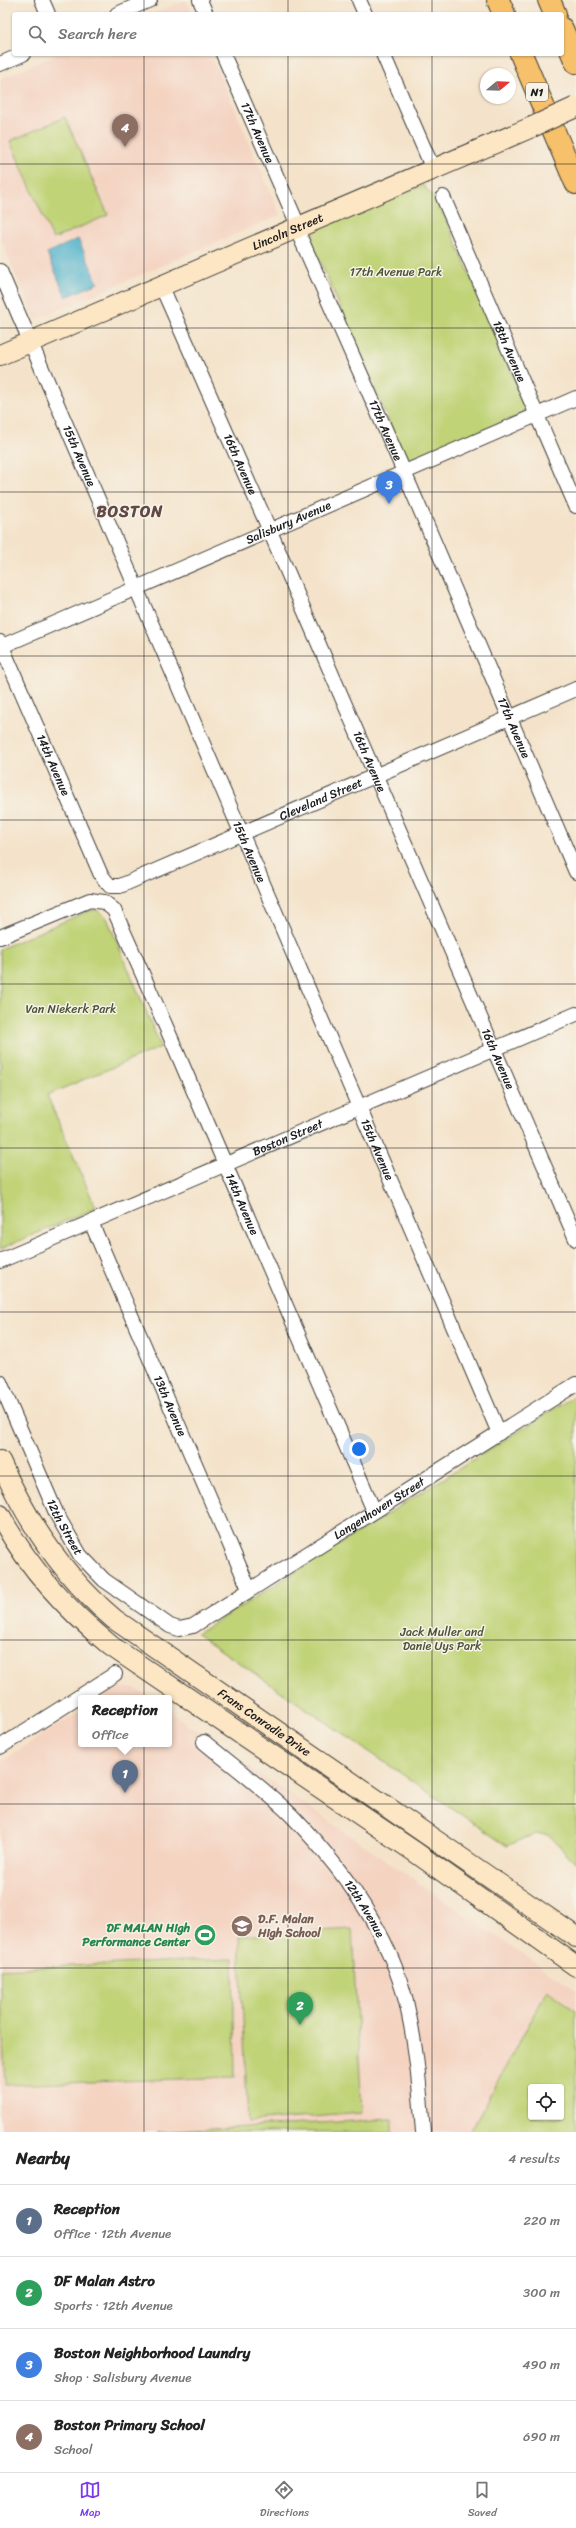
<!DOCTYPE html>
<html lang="en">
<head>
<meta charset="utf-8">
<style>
	:root { --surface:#fff; --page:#f2f2f2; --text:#222; --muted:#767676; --line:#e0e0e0; --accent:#7c3aed }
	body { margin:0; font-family:Sriracha,sans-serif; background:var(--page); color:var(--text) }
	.controls { position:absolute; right:12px; bottom:12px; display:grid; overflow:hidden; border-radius:4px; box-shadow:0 1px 3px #0004 }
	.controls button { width:36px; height:36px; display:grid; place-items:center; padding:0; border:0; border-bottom:1px solid var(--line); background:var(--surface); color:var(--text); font:20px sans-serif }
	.compass { position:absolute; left:480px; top:68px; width:36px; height:36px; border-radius:50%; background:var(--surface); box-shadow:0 1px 3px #0004; rotate:71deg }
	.you { position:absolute; left:359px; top:1449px; width:14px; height:14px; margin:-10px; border:3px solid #fff; border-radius:50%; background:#1a73e8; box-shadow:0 0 0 6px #1a73e833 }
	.badge { display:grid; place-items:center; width:26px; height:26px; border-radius:50%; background:var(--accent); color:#fff; font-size:13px; font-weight:700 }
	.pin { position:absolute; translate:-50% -33px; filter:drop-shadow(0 1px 2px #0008) }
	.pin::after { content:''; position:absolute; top:21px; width:14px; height:12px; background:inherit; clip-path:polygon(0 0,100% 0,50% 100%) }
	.popup { position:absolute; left:78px; top:1695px; width:94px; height:52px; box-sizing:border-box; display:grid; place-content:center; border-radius:4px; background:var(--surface); filter:drop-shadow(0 1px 3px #0005); font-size:13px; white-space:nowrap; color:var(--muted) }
	.popup b { font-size:15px; color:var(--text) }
	.popup::after { content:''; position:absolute; left:50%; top:100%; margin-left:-8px; border:8px solid transparent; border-top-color:var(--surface) }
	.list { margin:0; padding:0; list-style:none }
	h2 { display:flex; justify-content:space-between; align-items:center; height:52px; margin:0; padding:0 16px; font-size:17px }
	h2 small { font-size:13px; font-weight:400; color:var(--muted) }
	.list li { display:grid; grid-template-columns:26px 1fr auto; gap:12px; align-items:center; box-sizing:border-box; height:72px; padding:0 16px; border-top:1px solid var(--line) }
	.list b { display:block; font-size:15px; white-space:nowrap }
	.list p { margin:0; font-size:13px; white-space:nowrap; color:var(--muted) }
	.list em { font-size:13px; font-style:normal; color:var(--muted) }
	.icon { flex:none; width:22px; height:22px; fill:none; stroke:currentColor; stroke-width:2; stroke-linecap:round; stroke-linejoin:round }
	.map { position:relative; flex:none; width:576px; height:2132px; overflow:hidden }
	.search { position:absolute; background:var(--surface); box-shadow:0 1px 3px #0004; left:12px; right:12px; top:12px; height:44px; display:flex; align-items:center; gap:10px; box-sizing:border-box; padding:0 14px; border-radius:4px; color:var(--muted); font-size:15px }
	.sheet { height:340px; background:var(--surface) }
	nav { display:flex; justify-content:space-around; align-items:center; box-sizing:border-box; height:56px; border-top:1px solid var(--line); background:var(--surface); font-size:11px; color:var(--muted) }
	nav a { display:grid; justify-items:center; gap:2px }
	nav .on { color:var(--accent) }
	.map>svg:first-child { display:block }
	.built { fill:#f4d3c1; fill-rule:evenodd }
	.green { fill:#c0d377; stroke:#6e784a; fill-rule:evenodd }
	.water { fill:#4cb0cb; stroke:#346674 }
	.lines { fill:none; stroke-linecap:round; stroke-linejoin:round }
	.street-casing { stroke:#3c3a36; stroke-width:16 }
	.secondary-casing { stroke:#3c3a36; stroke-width:22 }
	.highway-casing { stroke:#3c3a36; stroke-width:24 }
	.street { stroke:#fff; stroke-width:14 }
	.secondary { stroke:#fce6c4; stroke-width:20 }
	.highway { stroke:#f7c06b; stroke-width:22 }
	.secondary-bridge-casing { stroke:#3c3a36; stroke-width:22; stroke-linecap:butt }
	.secondary-bridge { stroke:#fce6c4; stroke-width:20 }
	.grid { fill:none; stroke:#1c1c1c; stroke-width:1; stroke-opacity:0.55 }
	.labels { text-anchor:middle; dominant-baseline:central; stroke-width:3; stroke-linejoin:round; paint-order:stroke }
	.shield { fill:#f7f3e8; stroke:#5e5c59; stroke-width:1 }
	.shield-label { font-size:11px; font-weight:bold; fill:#1c1c1c }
	.street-label { font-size:12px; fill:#1c1c1c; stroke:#f7f3e8 }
	.park-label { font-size:12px; fill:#4d5337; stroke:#f7f3e8 }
	.education-label { font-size:12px; font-weight:bold; fill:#785e54; stroke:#f7f3e8; text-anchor:start }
	.leisure-label { font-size:12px; font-weight:bold; fill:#27864d; stroke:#f7f3e8; text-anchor:end }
	.district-label { font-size:16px; font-weight:bold; letter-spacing:1px; fill:#624947; stroke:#f7f3e8 }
</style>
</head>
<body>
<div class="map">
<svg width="576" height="2132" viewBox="0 0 576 2132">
	<rect width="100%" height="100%" fill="#f7f3e8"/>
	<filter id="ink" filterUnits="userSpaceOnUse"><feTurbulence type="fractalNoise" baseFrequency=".025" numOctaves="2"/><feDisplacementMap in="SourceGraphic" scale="8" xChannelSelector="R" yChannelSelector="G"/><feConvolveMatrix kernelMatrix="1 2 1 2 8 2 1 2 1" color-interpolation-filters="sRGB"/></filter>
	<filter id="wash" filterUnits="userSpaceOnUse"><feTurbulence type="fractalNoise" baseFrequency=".012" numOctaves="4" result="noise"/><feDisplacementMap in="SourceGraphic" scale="16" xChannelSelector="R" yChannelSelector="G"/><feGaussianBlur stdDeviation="0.9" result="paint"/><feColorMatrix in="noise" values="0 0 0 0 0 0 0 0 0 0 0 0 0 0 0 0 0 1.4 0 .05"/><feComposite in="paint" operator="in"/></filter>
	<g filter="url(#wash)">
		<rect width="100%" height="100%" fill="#f4e3ca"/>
		<path class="built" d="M186,0l7,14h-40z
			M58,54h153l69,161 -245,105 -35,-82v-159z
			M117,1688h18l15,10h-48z
			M81,1711v33h88v-33l407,280v141h-576v-370zM531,2087h30v30h-30z"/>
		<path class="green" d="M65,117l43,98 -55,24 -43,-98z
			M423,185l14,16 16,34 73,172 -5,8 -107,43 -8,-3 -6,-7 -90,-211 6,-7z
			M97,910l10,8 54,129 -114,48 49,113 -96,41v-300l88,-38z
			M576,1395v468l-28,-29h-13l-28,12 -310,-212z
			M352,1929l10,184 -114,9 -9,-186z
			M233,1959l2,118 -230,8 -5,-116z
			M547,1990l29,20v122h-106zM531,2087h30v30h-30z
			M392,2119v13h-235z"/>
		<path class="water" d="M78,239l20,44 -32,14 -19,-44z"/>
	</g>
	<g filter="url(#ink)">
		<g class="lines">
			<g class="street-casing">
				<g id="street">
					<path d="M42,0l6,14"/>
					<path d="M200,0l6,14"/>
					<path d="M359,0l6,14"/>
					<path d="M117,14l33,-14"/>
					<path id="s1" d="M223,54l71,162 7,23 100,226 175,407"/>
					<path d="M383,54l50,115"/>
					<path d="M0,64l23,-10"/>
					<path id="s2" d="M443,197l133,309"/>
					<path id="s3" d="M0,271l499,1162"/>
					<path id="s4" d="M161,285l105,237 310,717"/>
					<path id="s5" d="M0,642l101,233 9,11h10l456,-197"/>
					<path id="s6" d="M0,647l576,-249"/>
					<path id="s7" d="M0,937l90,-37 14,2 10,8 53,119 207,482"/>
					<path id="s8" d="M91,1222l158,367"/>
					<path id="s9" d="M0,1261l576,-247"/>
					<path id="s10" d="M0,1382l57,133 23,40 24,25 66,46 9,3 14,-3 383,-242"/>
					<path id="s11" d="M204,1742c29,24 61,47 88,74 53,55 102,122 117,199 8,38 11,78 14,117"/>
					<path d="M0,1747l115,-73"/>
				</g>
			</g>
			<g class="secondary-casing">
				<g id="secondary">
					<path id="s12" d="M0,355l532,-228"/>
					<path id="s13" d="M0,1461c27,61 62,114 114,158l462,318"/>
					<path d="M0,1515c27,52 66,94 111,131l304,206 161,114"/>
				</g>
			</g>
			<g class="highway-casing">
				<path id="highway" d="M498,0l6,14
					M549,0l6,14
					M562,29l14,33
					M521,54l55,129"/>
			</g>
			<use href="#street" class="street"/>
			<use href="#secondary" class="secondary"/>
			<use href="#highway" class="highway"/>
			<g class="secondary-bridge-casing">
				<path id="secondary-bridge" d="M532,127l44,-20"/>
			</g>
			<use href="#secondary-bridge" class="secondary-bridge"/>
		</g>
	</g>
	<path class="grid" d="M144,0v14M288,0v14M432,0v14M144,54v2078M288,54v2078M432,54v2078M0,164h576M0,328h576M0,492h576M0,656h576M0,820h576M0,984h576M0,1148h576M0,1312h576M0,1476h576M0,1640h576M0,1804h576M0,1968h576"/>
	<defs>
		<g id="school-disc" transform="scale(1.15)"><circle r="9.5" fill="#8d6e63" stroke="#f7f3e8"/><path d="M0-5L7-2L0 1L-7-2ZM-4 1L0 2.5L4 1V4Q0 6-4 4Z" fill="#fff"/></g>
		<g id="stadium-disc" transform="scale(1.15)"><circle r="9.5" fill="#2e9e5b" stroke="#f7f3e8"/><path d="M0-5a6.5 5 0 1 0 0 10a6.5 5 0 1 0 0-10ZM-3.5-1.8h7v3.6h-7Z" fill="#fff"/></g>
	</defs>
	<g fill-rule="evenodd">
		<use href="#school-disc" x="242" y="1926"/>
		<use href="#stadium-disc" x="205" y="1935"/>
	</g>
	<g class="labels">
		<rect class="shield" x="526" y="83" width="22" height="18" rx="3"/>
		<g class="shield-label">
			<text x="537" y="92">N1</text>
		</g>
		<g class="street-label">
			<text stroke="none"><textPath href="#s1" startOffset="86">17th Avenue</textPath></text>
			<text stroke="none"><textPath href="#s12" startOffset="313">Lincoln Street</textPath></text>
			<text stroke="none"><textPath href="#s2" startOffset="168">18th Avenue</textPath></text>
			<text stroke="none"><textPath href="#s1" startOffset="410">17th Avenue</textPath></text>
			<text stroke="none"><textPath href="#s3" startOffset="201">15th Avenue</textPath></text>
			<text stroke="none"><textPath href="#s4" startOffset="196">16th Avenue</textPath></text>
			<text stroke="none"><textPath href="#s6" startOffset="314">Salisbury Avenue</textPath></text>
			<text stroke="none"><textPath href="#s1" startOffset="734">17th Avenue</textPath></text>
			<text stroke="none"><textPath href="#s4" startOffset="520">16th Avenue</textPath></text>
			<text stroke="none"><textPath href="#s5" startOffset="134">14th Avenue</textPath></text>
			<text stroke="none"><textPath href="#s5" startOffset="497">Cleveland Street</textPath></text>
			<text stroke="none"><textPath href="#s3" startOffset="632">15th Avenue</textPath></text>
			<text stroke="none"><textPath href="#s4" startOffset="844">16th Avenue</textPath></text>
			<text stroke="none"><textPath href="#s9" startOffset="313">Boston Street</textPath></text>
			<text stroke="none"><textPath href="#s3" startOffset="956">15th Avenue</textPath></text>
			<text stroke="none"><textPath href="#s7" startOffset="445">14th Avenue</textPath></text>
			<text stroke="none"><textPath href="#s8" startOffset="200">13th Avenue</textPath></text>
			<text stroke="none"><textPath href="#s10" startOffset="550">Langenhoven Street</textPath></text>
			<text stroke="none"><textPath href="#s10" startOffset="159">12th Street</textPath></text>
			<text stroke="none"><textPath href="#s13" startOffset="379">Frans Conradie Drive</textPath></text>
			<text stroke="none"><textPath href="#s11" startOffset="233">12th Avenue</textPath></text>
		</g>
		<g class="park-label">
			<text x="396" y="272">17th Avenue Park</text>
			<text x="71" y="1009">Van Niekerk Park</text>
			<text x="442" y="1632">Jack Muller and<tspan x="442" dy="14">Danie Uys Park</tspan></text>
		</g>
		<g class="education-label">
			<text x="258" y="1919">D.F. Malan<tspan x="258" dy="14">High School</tspan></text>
		</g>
		<g class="leisure-label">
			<text x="190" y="1928">DF MALAN High<tspan x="190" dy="14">Performance Center</tspan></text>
		</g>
		<g class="district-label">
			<text x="130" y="511">BOSTON</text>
		</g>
	</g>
</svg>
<div class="controls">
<button><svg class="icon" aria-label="locate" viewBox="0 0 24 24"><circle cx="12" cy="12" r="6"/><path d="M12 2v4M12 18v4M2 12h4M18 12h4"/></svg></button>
</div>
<svg class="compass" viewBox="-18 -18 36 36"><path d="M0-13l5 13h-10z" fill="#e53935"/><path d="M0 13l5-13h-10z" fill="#767676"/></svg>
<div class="you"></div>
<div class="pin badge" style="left:125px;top:1793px;background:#5c6f8a">1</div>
<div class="popup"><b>Reception</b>Office</div>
<div class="pin badge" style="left:300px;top:2025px;background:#2e9e5b">2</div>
<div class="pin badge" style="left:389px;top:504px;background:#3f7fe0">3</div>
<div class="pin badge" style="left:125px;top:147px;background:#8d6e63">4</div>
<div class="search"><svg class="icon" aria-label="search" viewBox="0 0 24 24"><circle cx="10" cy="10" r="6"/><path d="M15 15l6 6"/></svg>Search here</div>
</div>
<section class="sheet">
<h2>Nearby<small>4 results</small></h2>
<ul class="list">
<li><span class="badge" style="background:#5c6f8a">1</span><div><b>Reception</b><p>Office · 12th Avenue</p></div><em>220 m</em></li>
<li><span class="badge" style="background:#2e9e5b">2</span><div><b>DF Malan Astro</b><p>Sports · 12th Avenue</p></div><em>300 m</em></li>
<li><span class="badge" style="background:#3f7fe0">3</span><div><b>Boston Neighborhood Laundry</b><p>Shop · Salisbury Avenue</p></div><em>490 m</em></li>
<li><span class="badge" style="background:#8d6e63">4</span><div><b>Boston Primary School</b><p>School</p></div><em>690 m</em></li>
</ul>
</section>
<nav>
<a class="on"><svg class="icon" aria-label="map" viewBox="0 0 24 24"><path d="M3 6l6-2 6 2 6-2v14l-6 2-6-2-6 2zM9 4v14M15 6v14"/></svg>Map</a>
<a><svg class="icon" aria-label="directions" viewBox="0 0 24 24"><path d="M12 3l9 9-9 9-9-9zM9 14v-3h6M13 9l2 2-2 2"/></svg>Directions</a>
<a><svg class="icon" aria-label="saved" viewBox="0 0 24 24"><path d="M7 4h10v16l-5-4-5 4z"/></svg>Saved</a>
</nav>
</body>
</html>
